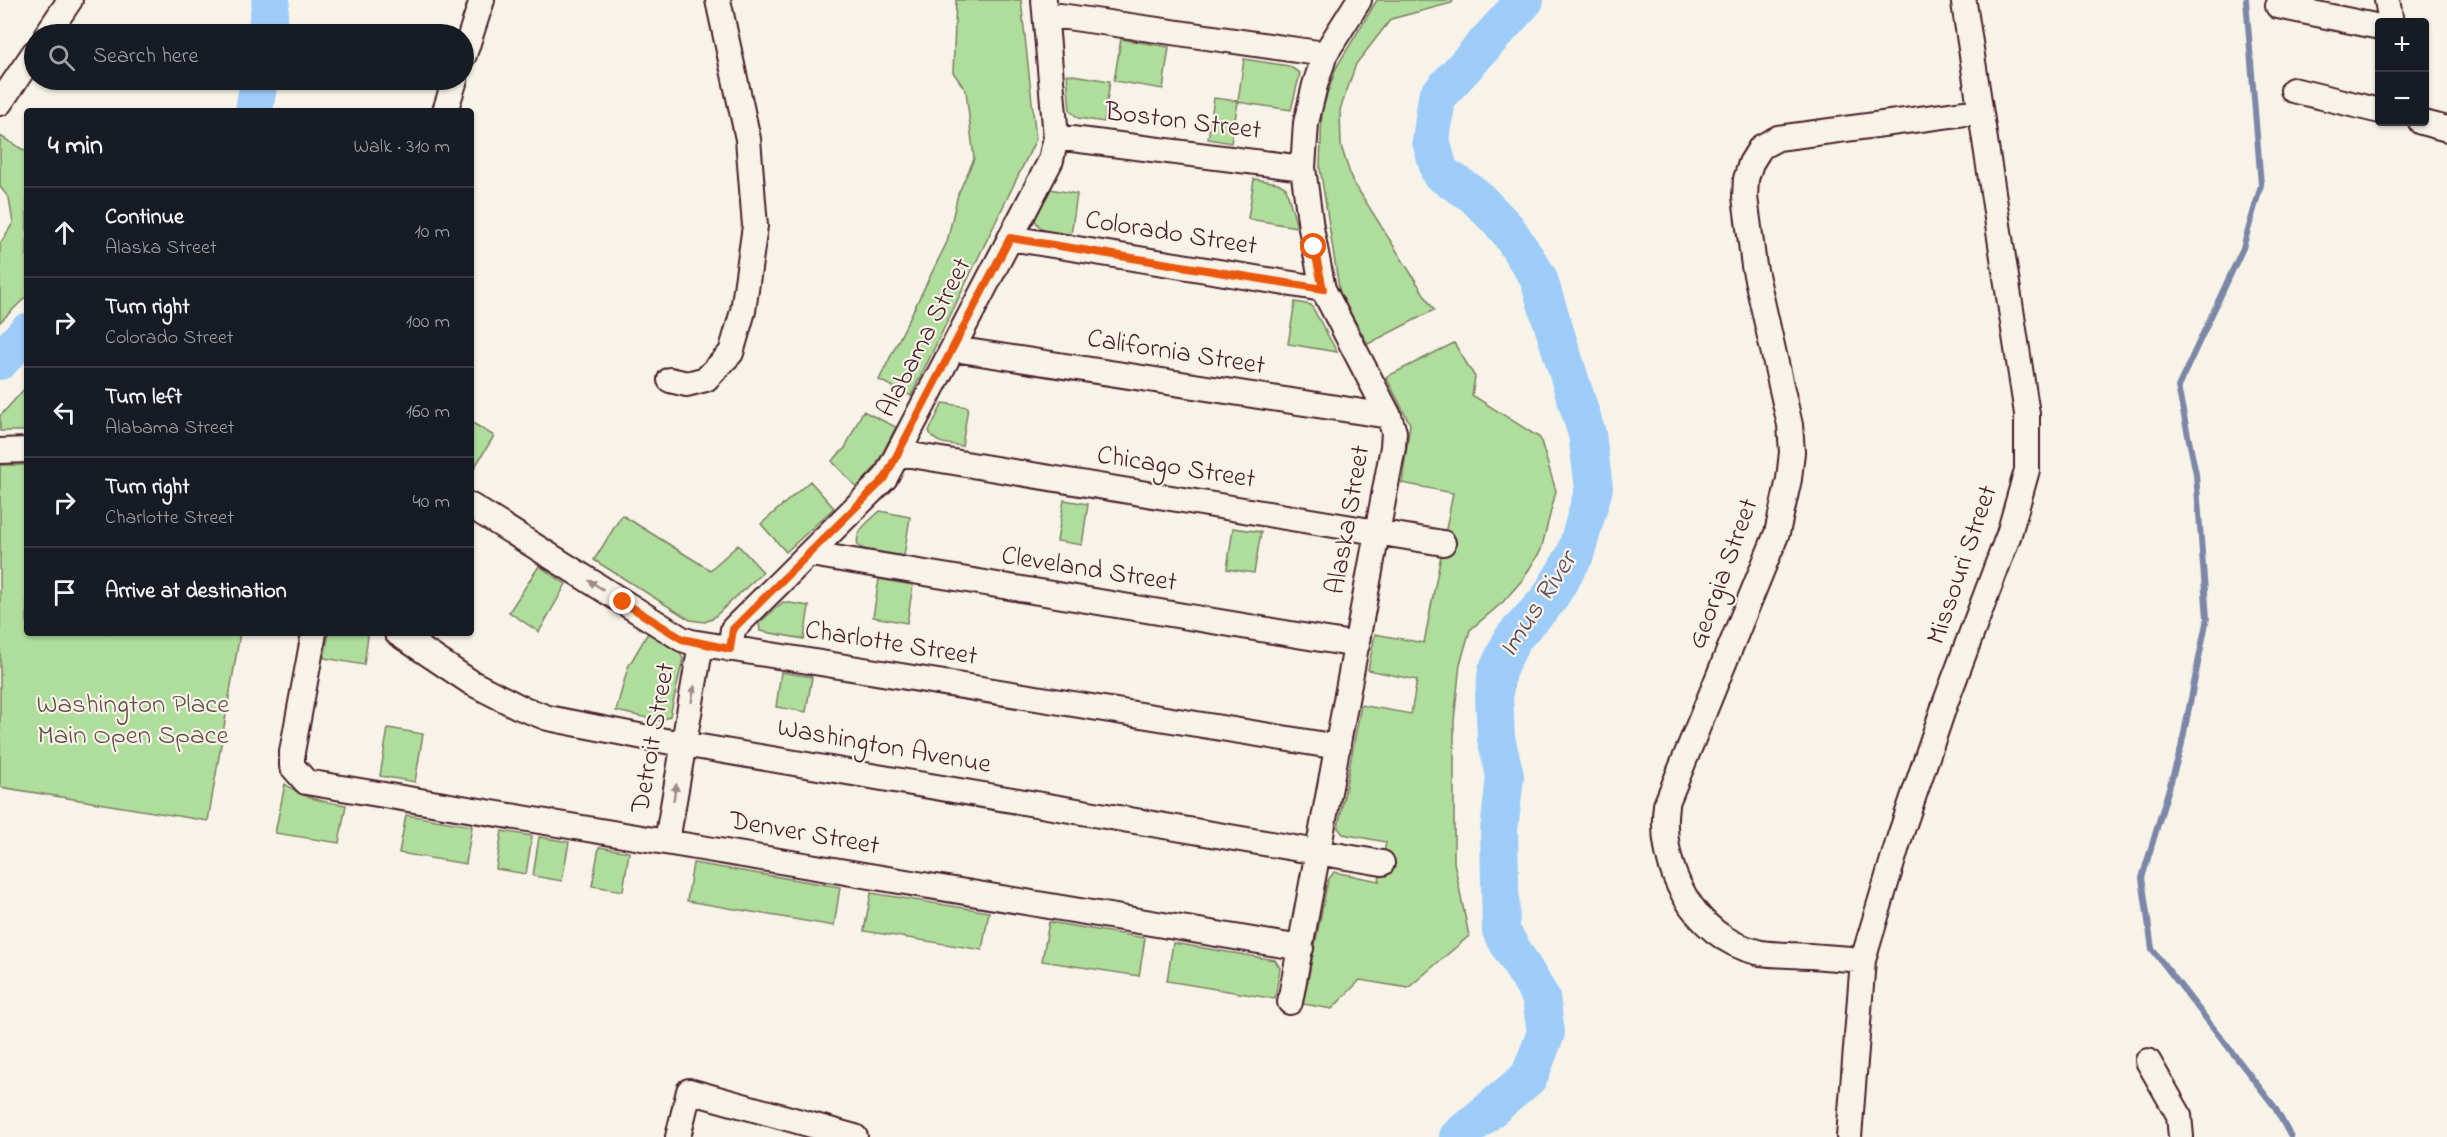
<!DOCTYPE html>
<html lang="en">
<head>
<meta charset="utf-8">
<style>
	:root { --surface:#171b24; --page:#242831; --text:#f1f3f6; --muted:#9ea1a6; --line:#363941 }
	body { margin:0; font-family:"Indie Flower",sans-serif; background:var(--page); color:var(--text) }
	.controls { position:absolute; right:18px; top:18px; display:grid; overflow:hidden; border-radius:6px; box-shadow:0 2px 4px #0004 }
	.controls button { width:54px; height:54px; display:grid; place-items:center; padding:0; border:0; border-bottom:2px solid var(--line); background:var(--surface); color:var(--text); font:30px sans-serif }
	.stop { position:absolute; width:18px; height:18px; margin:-14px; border:4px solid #ea580c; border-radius:50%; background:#fff }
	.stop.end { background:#ea580c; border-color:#fff; box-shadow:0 2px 6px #0008 }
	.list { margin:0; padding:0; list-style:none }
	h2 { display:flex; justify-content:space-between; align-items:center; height:78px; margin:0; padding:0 24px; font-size:26px }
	h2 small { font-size:20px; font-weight:400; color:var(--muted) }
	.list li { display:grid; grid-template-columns:39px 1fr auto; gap:18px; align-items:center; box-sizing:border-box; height:90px; padding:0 24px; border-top:2px solid var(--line) }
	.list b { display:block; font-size:22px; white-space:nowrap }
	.list p { margin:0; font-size:20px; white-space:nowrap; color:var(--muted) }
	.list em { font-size:20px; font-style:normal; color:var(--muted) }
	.icon { flex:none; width:33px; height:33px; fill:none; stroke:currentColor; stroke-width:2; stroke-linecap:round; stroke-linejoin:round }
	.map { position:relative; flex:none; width:2447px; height:1137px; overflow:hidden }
	.search { position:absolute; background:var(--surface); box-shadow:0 2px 4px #0004; left:24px; top:24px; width:450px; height:66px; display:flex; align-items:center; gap:15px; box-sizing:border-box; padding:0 21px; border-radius:33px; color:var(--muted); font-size:22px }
	.panel { position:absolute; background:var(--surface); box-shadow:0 2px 4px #0004; left:24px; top:108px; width:450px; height:528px; border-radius:6px }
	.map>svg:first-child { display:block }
	.green { fill:#afdd9b; stroke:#7c7e63; stroke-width:1.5 }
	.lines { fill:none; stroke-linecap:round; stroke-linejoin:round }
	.stream { stroke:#7c87a7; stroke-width:6 }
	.river { stroke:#9dccf9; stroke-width:38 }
	.minor-casing { stroke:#4a1f2b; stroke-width:28 }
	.minor { stroke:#f7f3e8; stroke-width:24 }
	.oneway { fill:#a0898a }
	.route { stroke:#ea580c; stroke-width:8 }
	.labels { text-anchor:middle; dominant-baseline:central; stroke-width:4.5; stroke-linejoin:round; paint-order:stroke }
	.street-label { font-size:27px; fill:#4a1f2b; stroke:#f7f3e8 }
	.park-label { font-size:27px; fill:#634e47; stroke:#f7f3e8 }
	.water-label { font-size:28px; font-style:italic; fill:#5f4a5e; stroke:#f7f3e8 }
</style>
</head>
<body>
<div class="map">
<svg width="2447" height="1137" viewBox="0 0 2447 1137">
	<rect width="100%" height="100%" fill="#f7f3e8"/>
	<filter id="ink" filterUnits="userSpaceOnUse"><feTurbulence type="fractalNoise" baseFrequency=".0167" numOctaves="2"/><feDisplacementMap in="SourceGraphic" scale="12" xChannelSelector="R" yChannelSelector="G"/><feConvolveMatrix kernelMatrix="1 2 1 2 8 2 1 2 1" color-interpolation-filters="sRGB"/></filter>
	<g filter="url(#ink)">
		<path class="green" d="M956,0h65l15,139 -125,257 -32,-16 68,-138 11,-48 16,-35 -8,-68 -13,-19z
			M1377,0h76l-1,3 -61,16 -35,45 -16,46 1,36 11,34 82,130 -66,34 -28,-50 -20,-126 2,-58 14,-42z
			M1121,39l48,8 -6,42 -49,-8z
			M1244,59l45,7 11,7 -9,37 -53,-8 -7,41 -23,-4 6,-41 24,3z
			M1067,74l43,7 -6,41 -26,-4 -8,-7z
			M0,136l27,16v144l-27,26v-78l13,-21 -4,-25 -9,-11z
			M1254,179l24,4 8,5 11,39 -49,-8z
			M1050,189l27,5 -6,41c-13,-2 -30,-1 -36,-15z
			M1295,302l16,3 26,47 -49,-8z
			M1454,343l21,34 -3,18 68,43 16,53 -15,59 -18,29 -20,23 -33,28 -10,34 -6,57v141l15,74 -61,52 -48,-8 -28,29 -29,-5 25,-124 6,-8 45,9 7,-39 -43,-8 -5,-6 23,-123 50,9 6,-34 -49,-10 7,-36 49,9 29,-150 -51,-10 8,-59 -24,-47z
			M27,386v45h-27v-15z
			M943,403l25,4 -6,39c-12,-2 -28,-1 -33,-15z
			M863,411l33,16 -20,39 -19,22 -25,-27 13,-13z
			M471,422l23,14 -23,37z
			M0,465h27v168h213l-32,188 -208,-34z
			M810,481l24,27 -48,44 -25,-28z
			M1064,500l24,4 -6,41 -25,-4z
			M880,511l30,6 -6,39 -40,-7 -6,-3c-4,-16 12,-25 22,-35z
			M622,515l88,55 28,-25 25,27 -51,47 -7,3 -15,-2 -96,-60z
			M1233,528l28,4 -7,41 -27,-4z
			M539,566l27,18 -27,48 -30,-20z
			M879,579l34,6 -6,38 -34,-6z
			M783,602l26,4 -5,33 -44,-8 -1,-8z
			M329,633h36l3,3 -4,29 -40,-7z
			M648,633l30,17 5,9 -13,57 -9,5 -45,-10 12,-44z
			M781,672l31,5 -6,35 -30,-5z
			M388,728l35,6 -8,48 -35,-6z
			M285,784c19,14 37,18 61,21l-7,38 -64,-10z
			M406,815l66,11 -6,38 -67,-11z
			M502,831l30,5 -6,38 -30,-5z
			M539,837l30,5 -7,39 -29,-5z
			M599,847l30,5 -6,39 -31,-5z
			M693,863l147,24 -6,39 -147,-25z
			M871,893l118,19 -7,38 -118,-19z
			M1049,922l96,16 -6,38 -97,-15z
			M1173,943l102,17 5,8 -5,31 -108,-18z"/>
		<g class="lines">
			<path class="stream" d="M2246,0l15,185 -18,63 -65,139 18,87 11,144 -26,130 -39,130 10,71 122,157 17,31"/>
			<path class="river" d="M266,34l5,-34
				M254,111l5,-31
				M0,361l27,-29
				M1458,1137l71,-60 17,-44 -5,-35 -40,-67 -2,-100 6,-55 -9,-38 -2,-43 3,-24 16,-33 35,-38 27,-45 19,-67 -7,-54 -49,-157 -31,-48 -33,-34 -34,-22 -9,-32 6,-44 88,-97"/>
			<g class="minor-casing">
				<path id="minor" d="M2387,0l4,22
					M2278,6l102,21
					M1046,14l279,40
					M47,34l23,-34
					M464,55l18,-55
					M2293,90l87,21
					M0,103l34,-50
					M445,111l10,-31
					M2421,122l26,7
					M1056,137l247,31
					M1010,238l313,51
					M954,349l435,67
					M670,380l17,4 19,-5 25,-26 12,-42 12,-85 -7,-87 -30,-139
					M0,451l27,-1
					M899,453l544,90
					M471,506l211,133 9,3 647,105
					M811,554l546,91
					M314,633l-22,119v14l14,16 995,166
					M397,633l75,50 47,24 29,11 106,21 728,124
					M730,649l3,-20 152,-151 166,-318 5,-23 -12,-137
					M667,841l34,-197
					M1863,960c-25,-2 -49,-4 -74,-5 -10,-1 -22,0 -32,-3 -64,-16 -99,-85 -91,-147l111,-272 12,-54 3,-27 -2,-27 -36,-159 -9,-69 1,-18 5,-16 10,-16 17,-9 202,-27
					M1290,1002l103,-555 1,-15 -5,-16 -66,-127 -12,-61 -8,-60 3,-45 9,-38 10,-31 34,-54
					M2148,1061l31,54 2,22
					M678,1137l11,-46 166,46
					M1849,1137l14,-177 37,-124 46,-135 63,-167 18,-64v-56l-63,-411"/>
			</g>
			<use href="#minor" class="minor"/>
		</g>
		<defs><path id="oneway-solid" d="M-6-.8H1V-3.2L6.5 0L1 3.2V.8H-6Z" transform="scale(1.5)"/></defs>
		<g class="oneway">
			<use href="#oneway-solid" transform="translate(596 585) rotate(-148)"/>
			<use href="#oneway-solid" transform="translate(693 694) rotate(-80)"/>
			<use href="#oneway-solid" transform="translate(675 792) rotate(-80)"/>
		</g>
	</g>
	<g class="lines" filter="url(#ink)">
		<path class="route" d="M623,602l59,37 48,10 3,-20 152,-151 125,-240 313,51 -9,-42"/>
	</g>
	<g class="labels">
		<g class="street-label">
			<text transform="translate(1183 122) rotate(7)">Boston Street</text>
			<text transform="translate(1171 234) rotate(9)">Colorado Street</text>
			<text transform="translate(925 338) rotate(-63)">Alabama Street</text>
			<text transform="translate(1176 353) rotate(9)">California Street</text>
			<text transform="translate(1176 468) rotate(9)">Chicago Street</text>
			<text transform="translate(1349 520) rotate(-80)">Alaska Street</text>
			<text transform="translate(1963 565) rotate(-71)">Missouri Street</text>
			<text transform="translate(1089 570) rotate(9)">Cleveland Street</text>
			<text transform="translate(1724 574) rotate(-70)">Georgia Street</text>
			<text transform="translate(891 644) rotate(9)">Charlotte Street</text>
			<text transform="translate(654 738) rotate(-80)">Detroit Street</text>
			<text transform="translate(884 747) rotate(10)">Washington Avenue</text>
			<text transform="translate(804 834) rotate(10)">Denver Street</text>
		</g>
		<g class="park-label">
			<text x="133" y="705">Washington Place<tspan x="133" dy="31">Main Open Space</tspan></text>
		</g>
		<g class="water-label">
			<text transform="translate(1539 605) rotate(-57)">Imus River</text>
		</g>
	</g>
</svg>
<div class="controls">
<button>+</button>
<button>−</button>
</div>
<div class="stop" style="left:1314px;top:247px"></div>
<div class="stop end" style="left:623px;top:602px"></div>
<div class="search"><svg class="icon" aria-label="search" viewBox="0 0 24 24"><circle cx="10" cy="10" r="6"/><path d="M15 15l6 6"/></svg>Search here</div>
<section class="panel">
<h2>4 min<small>Walk · 310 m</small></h2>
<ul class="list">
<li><svg class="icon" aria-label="ahead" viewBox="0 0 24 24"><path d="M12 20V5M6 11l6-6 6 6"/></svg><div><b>Continue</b><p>Alaska Street</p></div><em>10 m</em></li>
<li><svg class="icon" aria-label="right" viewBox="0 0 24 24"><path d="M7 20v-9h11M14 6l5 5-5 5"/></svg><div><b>Turn right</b><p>Colorado Street</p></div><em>100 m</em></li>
<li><svg class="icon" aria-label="left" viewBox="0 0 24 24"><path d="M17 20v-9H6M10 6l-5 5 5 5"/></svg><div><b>Turn left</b><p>Alabama Street</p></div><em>160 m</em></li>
<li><svg class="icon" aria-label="right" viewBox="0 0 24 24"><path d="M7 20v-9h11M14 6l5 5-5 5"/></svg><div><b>Turn right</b><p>Charlotte Street</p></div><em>40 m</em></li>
<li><svg class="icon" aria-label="arrive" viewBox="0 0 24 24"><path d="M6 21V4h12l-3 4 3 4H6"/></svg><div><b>Arrive at destination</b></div></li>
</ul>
</section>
</div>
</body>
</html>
